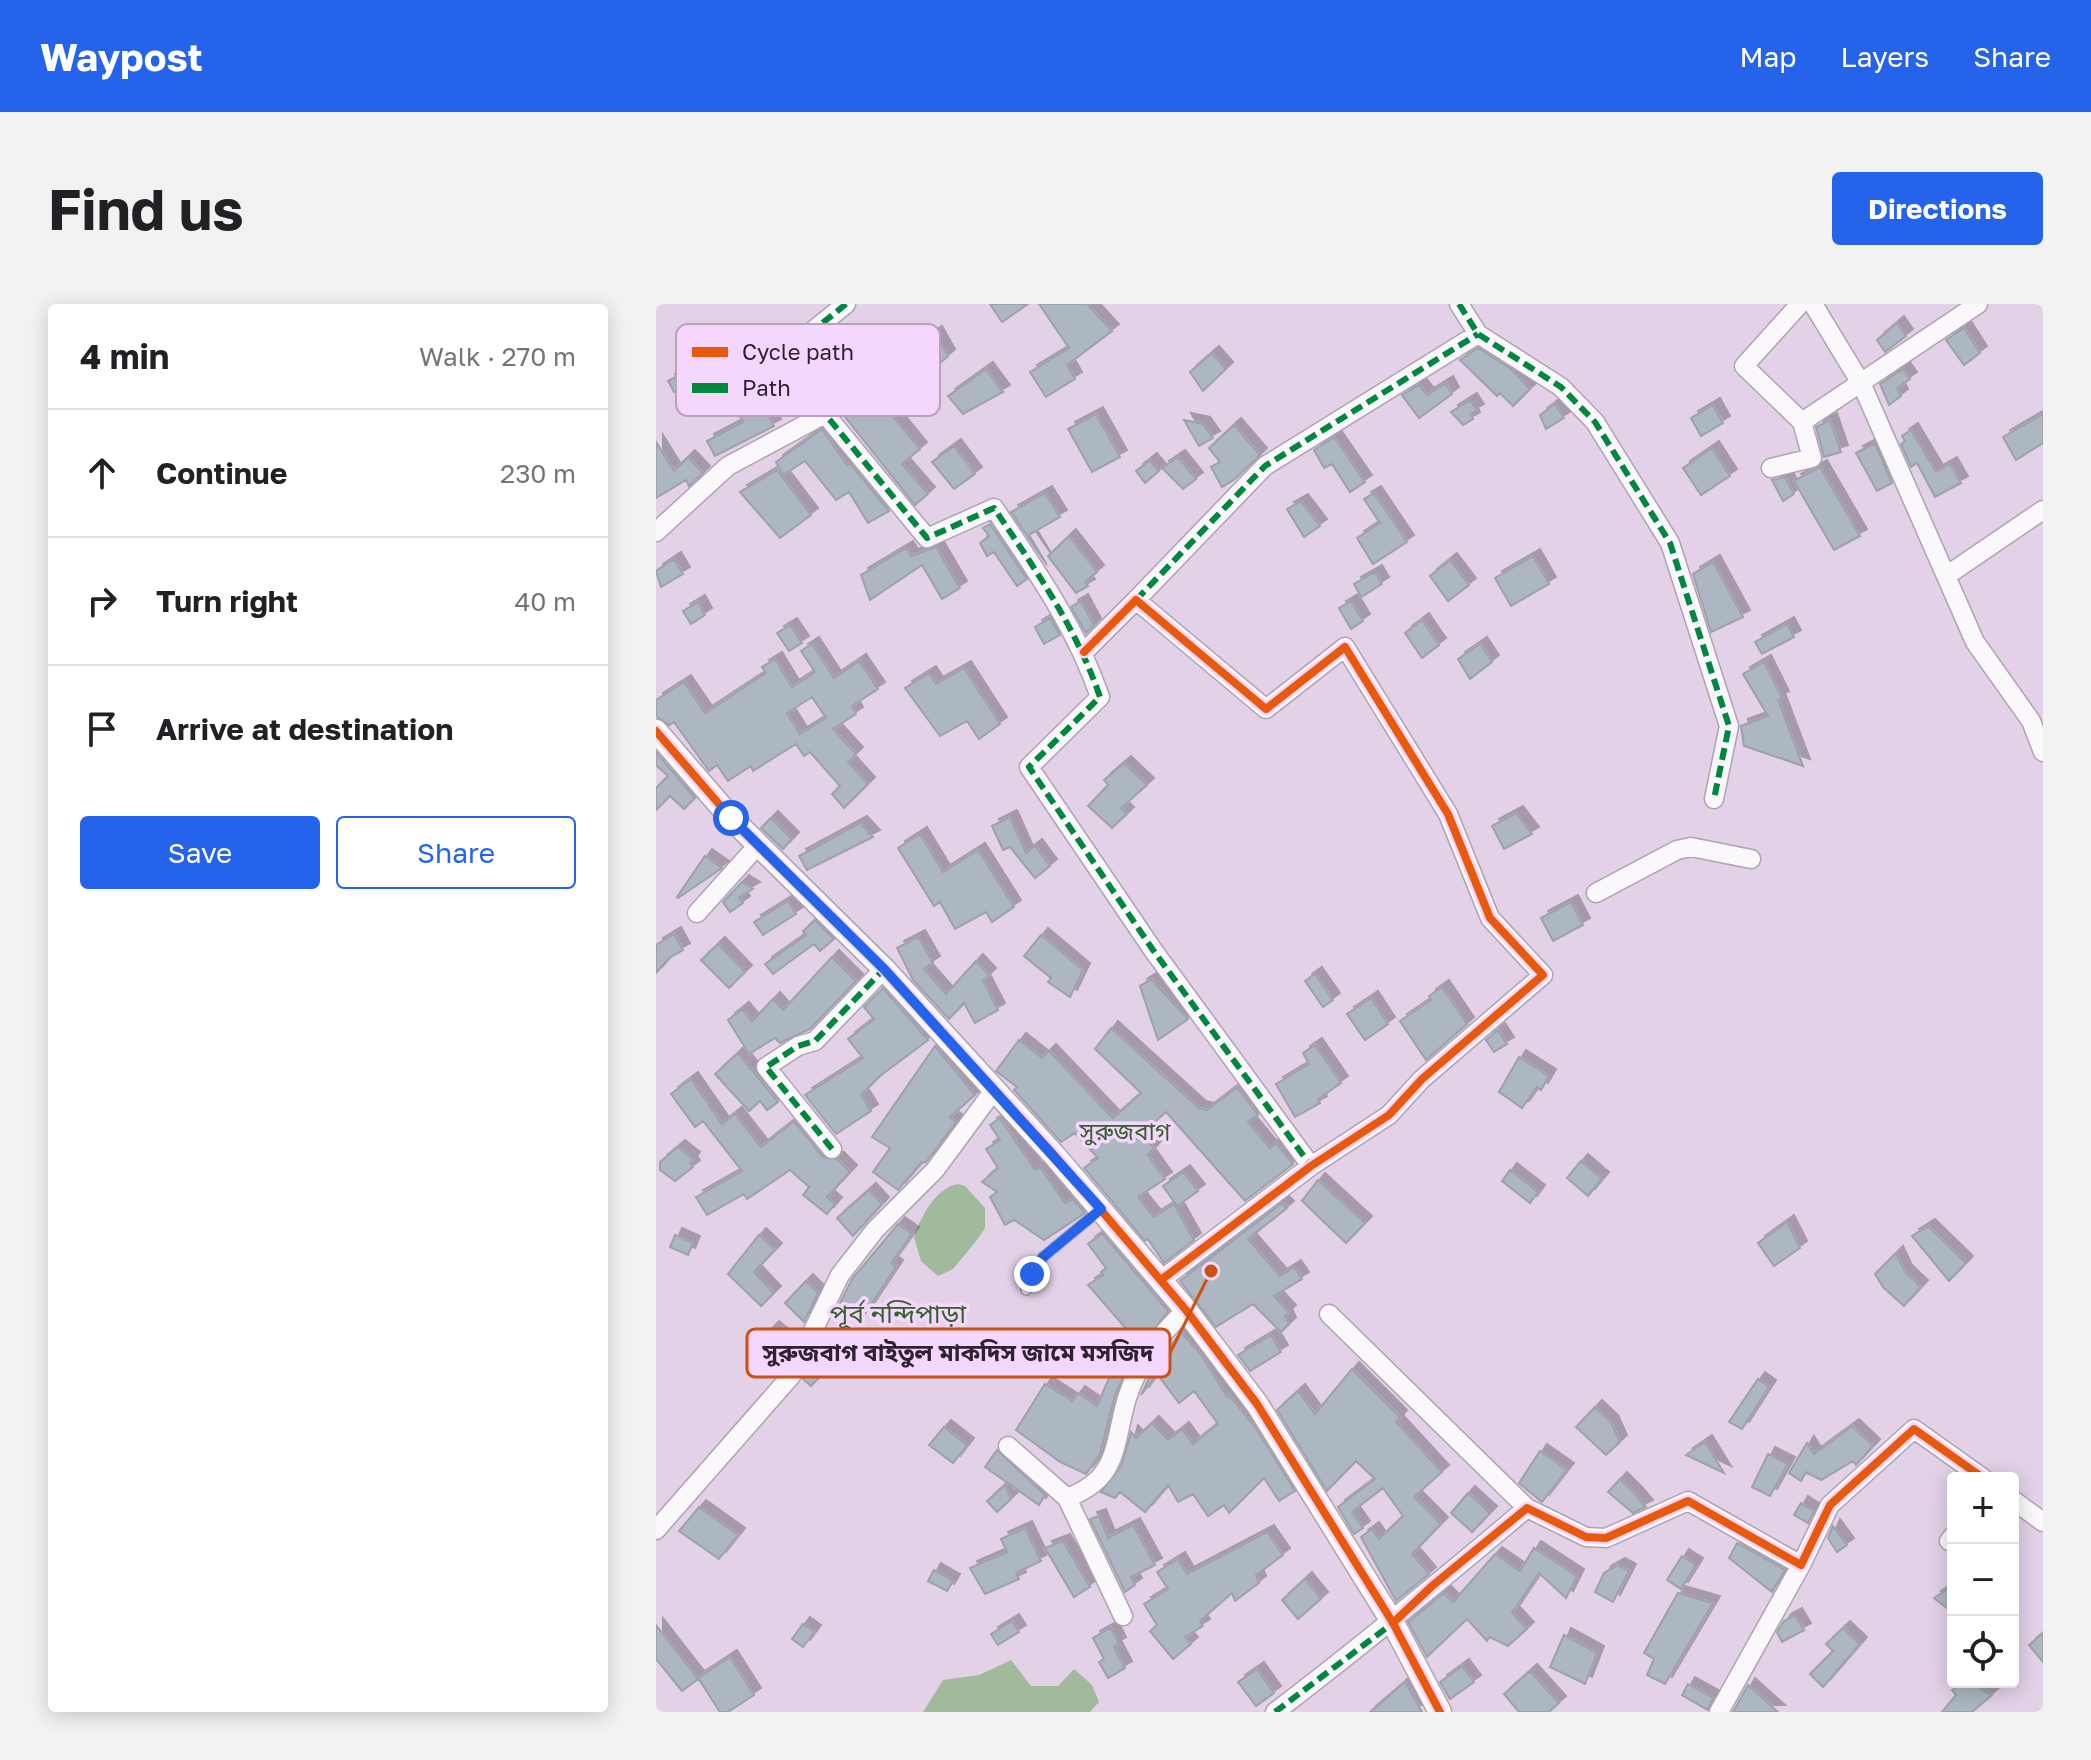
<!DOCTYPE html>
<html lang="en">
<head>
<meta charset="utf-8">
<style>
	:root { --surface:#fff; --page:#f2f2f2; --text:#202124; --muted:#757577; --line:#e0e0e0; --accent:#2563eb }
	body { margin:0; font-family:"Golos Text","Noto Sans Bengali",sans-serif; background:var(--page); color:var(--text) }
	.controls { position:absolute; right:24px; bottom:24px; display:grid; overflow:hidden; border-radius:8px; box-shadow:0 4px 20px #0003 }
	.controls button { width:72px; height:72px; display:grid; place-items:center; padding:0; border:0; border-bottom:2px solid var(--line); background:var(--surface); color:var(--text); font:40px sans-serif }
	.stop { position:absolute; width:24px; height:24px; margin:-18px; border:6px solid #2563eb; border-radius:50%; background:#fff }
	.stop.end { background:#2563eb; border-color:#fff; box-shadow:0 2px 8px #0008 }
	.list { margin:0; padding:0; list-style:none }
	h2 { display:flex; justify-content:space-between; align-items:center; height:104px; margin:0; padding:0 32px; font-size:34px }
	h2 small { font-size:26px; font-weight:400; color:var(--muted) }
	.list li { display:grid; grid-template-columns:52px 1fr auto; gap:24px; align-items:center; box-sizing:border-box; height:128px; padding:0 32px; border-top:2px solid var(--line) }
	.list b { display:block; font-size:30px; white-space:nowrap }
	.list em { font-size:26px; font-style:normal; color:var(--muted) }
	.actions { display:flex; gap:16px; padding:24px 32px }
	.actions a { flex:1; padding:18px 0; border:2px solid var(--accent); border-radius:8px; text-align:center; font-size:28px; color:var(--accent) }
	.actions .main { background:var(--accent); color:#fff }
	.icon { flex:none; width:44px; height:44px; fill:none; stroke:currentColor; stroke-width:2; stroke-linecap:round; stroke-linejoin:round }
	.map { position:relative; flex:none; width:1387px; height:1408px; overflow:hidden; border-radius:8px }
	header { display:flex; align-items:center; gap:48px; box-sizing:border-box; height:112px; padding:0 40px; background:var(--accent); color:#fff }
	header strong { font-size:38px }
	nav { display:flex; gap:44px; margin-inline-start:auto; font-size:28px }
	.intro { display:flex; align-items:center; justify-content:space-between; box-sizing:border-box; height:192px; padding:0 48px }
	h1 { margin:0; font-size:56px }
	.button { padding:20px 36px; border-radius:8px; background:var(--accent); color:#fff; font-size:28px; font-weight:700 }
	main { display:flex; gap:48px; padding:0 48px }
	aside { flex:1; background:var(--surface); border-radius:8px; box-shadow:0 4px 20px #0003 }
	.map>svg:first-child { display:block }
	.water { fill:#a0ba9b }
	.building { fill:#acb7c1; stroke:#9da1ab; stroke-width:2; fill-rule:evenodd; filter:url(#shadow) }
	.lines { fill:none; stroke-linecap:round; stroke-linejoin:round }
	.service-casing { stroke:#afa2b3; stroke-width:12 }
	.minor-casing { stroke:#afa2b3; stroke-width:21 }
	.tertiary-casing { stroke:#afa2b3; stroke-width:25 }
	.service { stroke:#fbf8fb; stroke-width:9 }
	.minor { stroke:#fbf8fb; stroke-width:18 }
	.tertiary { stroke:#fbf8fb; stroke-width:22 }
	.quiet { stroke:#00873e; stroke-width:6; stroke-dasharray:12 6; stroke-linecap:butt }
	.cycleway-casing { stroke:#f5d6fc; stroke-width:13 }
	.cycleway { stroke:#e8590c; stroke-width:8 }
	.route { stroke:#2563eb; stroke-width:10 }
	.labels { text-anchor:middle; dominant-baseline:central; stroke-width:7; stroke-linejoin:round; paint-order:stroke }
	.neighbourhood-label { font-size:24px; fill:#34622a; stroke:#f5d6fc }
	.quarter-label { font-size:26px; fill:#34622a; stroke:#f5d6fc }
	.key { fill:#f5d6fc; stroke:#b9a0bf; stroke-width:2 }
	.key-label { font-size:22px; fill:#2e2231 }
	.leader { fill:none; stroke:#cc5112; stroke-width:3 }
	.callout-dot { fill:#cc5112; stroke:#f5d6fc; stroke-width:3 }
	.callout { fill:#f5d6fc; stroke:#cc5112; stroke-width:3 }
	.callout-label { font-size:24px; text-anchor:middle; font-weight:bold; fill:#2e2231 }
</style>
</head>
<body>
<header>
<strong>Waypost</strong>
<nav><a>Map</a><a>Layers</a><a>Share</a></nav>
</header>
<div class="intro"><h1>Find us</h1><a class="button">Directions</a></div>
<main>
<aside>
<h2>4 min<small>Walk · 270 m</small></h2>
<ul class="list">
<li><svg class="icon" aria-label="ahead" viewBox="0 0 24 24"><path d="M12 20V5M6 11l6-6 6 6"/></svg><div><b>Continue</b></div><em>230 m</em></li>
<li><svg class="icon" aria-label="right" viewBox="0 0 24 24"><path d="M7 20v-9h11M14 6l5 5-5 5"/></svg><div><b>Turn right</b></div><em>40 m</em></li>
<li><svg class="icon" aria-label="arrive" viewBox="0 0 24 24"><path d="M6 21V4h12l-3 4 3 4H6"/></svg><div><b>Arrive at destination</b></div></li>
</ul>
<div class="actions"><a class="main">Save</a><a>Share</a></div>
</aside>
<div class="map">
<svg width="1387" height="1408" viewBox="0 0 1387 1408">
	<defs>
		<filter id="shadow"><feDropShadow dx="7" dy="-7" stdDeviation="0" flood-color="#0004"/></filter>
	</defs>
	<rect width="100%" height="100%" fill="#e2d1e7"/>
	<path class="water" d="M302,880l7,2 20,22v20l-8,12 -24,29 -15,7 -17,-15 -7,-24c7,-20 21,-49 44,-53z
		M355,1356l20,26h27l16,-17 18,16 7,17 -9,10h-167l20,-32 36,-5z"/>
	<path class="building" d="M334,0h38l-26,18z
		M383,0h48l25,27 -45,34 8,14 -29,18 -16,-25 39,-24z
		M1241,19l9,13 -21,16 -8,-12z
		M1308,24l16,25 -16,12 -18,-25z
		M279,29l13,23 -18,16 -18,-25z
		M822,44l33,21 19,20 -17,17 -13,-13 -3,3 -37,-36z
		M556,49l14,16 -23,22 -13,-19z
		M44,60l4,12 -30,16 -6,-11z
		M197,60l19,27 24,-21 20,22 -25,22 29,35 -18,15 26,30 -13,11 -81,-102 -7,-19z
		M330,65l17,23 -40,22 -15,-18z
		M1247,65l7,10 -13,9 4,8 -12,9 -9,-21z
		M790,79l6,11 -33,24 -17,-23 17,-10 8,10z
		M814,96l7,11 -6,3 2,5 -10,6 -12,-13z
		M104,98l14,24 -59,30 -8,-15 36,-19 -4,-8z
		M899,100l9,14 -18,11 -6,-14z
		M1057,101l10,18 -22,13 -10,-18z
		M440,110l24,43 -28,15 -24,-43z
		M1387,110v29l-27,17 -13,-23z
		M528,116l19,4 10,14 -14,8z
		M1174,116l11,32 -17,5 -8,-30z
		M578,121l26,30 -25,24 -13,8 -11,-20 9,-5 -11,-14z
		M166,125l25,36 3,-2 39,48 -21,12 -19,-31 -13,8 -31,-39 -22,14 -7,-13z
		M1255,126l25,42 14,-8 11,19 -26,14 -18,-34 -6,4 -10,-23 4,-3 -3,-5z
		M678,133l31,45 -15,10 -18,-28 -8,4 -10,-18z
		M0,138l18,29 14,-14 15,16 -14,13 -3,-6 -30,18z
		M1219,139l17,40 -15,8 -21,-38z
		M298,142l21,28 -21,15 -22,-27z
		M1056,144l18,28 -29,19 -18,-27z
		M522,153l18,22 -13,10 -21,-21z
		M494,156l9,11 -14,12 -9,-12z
		M1164,163l40,69 -26,14 -40,-69z
		M121,166l34,45 -31,23 -40,-46z
		M1129,173l9,17 -11,7 -11,-21z
		M389,189l15,24 -31,18 18,30 -36,-53z
		M718,189l33,49 -34,22 -16,-26 23,-15 -16,-24z
		M645,197l19,25 -16,11 -17,-28z
		M334,220l37,55 -10,7 -23,-34 -7,4 -7,-13 9,-7 -6,-8z
		M413,232l28,36 -12,10 3,4 -12,7 -28,-37z
		M280,243l24,41 -18,11 -20,-34 -52,35 -9,-25 45,-27 5,8z
		M877,252l16,28 -38,22 -16,-28z
		M18,255l9,15 -22,13 -5,-16z
		M794,256l19,25 -21,16 -18,-25z
		M1057,258l30,55 -32,15 -18,-58z
		M719,268l7,12 -21,13 -7,-13z
		M425,297l13,24 -8,8 -15,-26z
		M695,297l12,20 -12,8 -12,-21z
		M42,298l7,13 -14,9 -8,-13z
		M394,314l10,17 -16,9 -9,-17z
		M766,316l17,25 -17,13 -17,-25z
		M1131,320l7,13 -32,17 -7,-12z
		M134,321l12,18 -13,8 -12,-18z
		M156,340l22,34 25,-17 19,28 -26,17 4,8 -23,15 23,25 -8,8 20,22 -24,24 -12,-14 8,-8 -30,-34 -6,4 -8,-12 -43,27 -2,-5 -23,15 -11,-16 -8,6 -35,-49 -5,3 -13,-9v-16l28,-18 21,31 61,-40 -4,-6 13,-8 17,28 23,-15 -14,-21zM156,393l14,21 -26,16 -13,-21z
		M824,340l12,18 -22,17 -12,-20z
		M1108,358l18,36 -4,2 25,66 -59,-20 -3,-20 27,-10 -25,-42z
		M308,364l36,56 -21,15 -12,-18 -27,15 -35,-48 24,-15 7,11z
		M0,448l39,46 -11,11 -14,-13 -14,14v-22l12,-12 -12,-11z
		M468,459l23,22 -26,23 6,6 -15,14 -24,-22 20,-21 -4,-5z
		M860,509l16,21 -28,15 -12,-23z
		M354,513l16,36 9,-7 15,20 -15,12 -25,-31 -7,3 -11,-24z
		M115,514l21,21 -9,10 -22,-21z
		M204,519l13,14 -66,33 -8,-14z
		M264,530l23,38 35,-22 36,57 -22,15 -6,-10 -31,17 -15,-27 -6,4 -36,-58z
		M49,552l17,12 -44,30 -1,-1z
		M86,578l11,7 -14,8 4,6 -13,9 -7,-10z
		M132,597l8,13 -33,21 -9,-13z
		M915,598l12,23 -30,16 -12,-23z
		M159,616l19,19 -14,12 -6,-7 -41,30 -8,-10 41,-29 -3,-4z
		M18,630l9,16 -14,8 -13,15v-28z
		M385,631l42,35 -13,27 -22,-15 3,-4 -27,-22z
		M262,633l15,26 -9,6 22,25 30,-33 13,14 -6,6 15,29 -23,13 -11,-20 -15,16 -36,-39 -16,-32z
		M62,640l27,28 -16,16 -28,-28z
		M176,653l24,24 -46,48 -30,14 -5,-5 -26,16 -21,-34 14,-11 10,12 21,-22 10,11z
		M659,670l18,26 -10,7 -18,-26z
		M495,675l37,40 -30,21 -18,-54z
		M786,683l25,37 -41,36 -26,-39 31,-21 -2,-4z
		M227,684l45,52 -48,36 -19,19 10,16 -35,23 -31,-39 58,-37 -15,-19 26,-20 -10,-12z
		M715,694l17,26 -23,16 -18,-26z
		M455,724l88,80 8,2 30,-23 21,28 -10,7 22,26 6,-5 17,21 -48,37 -79,-89 -25,22 13,14 -6,7 17,24 -27,18 16,20 20,-13 20,36 -30,23 -16,-24 -3,2 -61,-73 14,-10 -23,-25 -14,9 -47,-52 3,-3 -21,-16 23,-31 23,18 7,-7 64,67 28,-25 -46,-44z
		M842,726l9,14 -13,8 -8,-12z
		M659,741l26,38 -23,16 2,4 -25,14 -19,-33 33,-20 -6,-11z
		M279,742l40,49 -25,22 6,5 -30,40 -5,1 -23,27 -25,-18 17,-24 -18,-11z
		M82,749l40,49 -11,8 -7,-9 -11,10 -34,-37z
		M863,753l30,19 -8,14 -4,-3 -15,21 -23,-16z
		M35,775l31,45 13,-10 26,33 33,-26 29,36 14,2 13,13 -23,25 8,7 -8,10 -24,-19 6,-8 -19,-17 -43,29 -3,-5 -37,21 -11,-18 46,-26 -39,-50 -8,6 -24,-33z
		M344,814l35,52 5,-3 25,36 8,-4 12,14 -41,27 -30,-20 -9,5 -15,-28 7,-5 -15,-10 16,-14 -12,-19 14,-9 -10,-15z
		M22,843l15,12 -3,4 3,4 -18,14 -15,-11v-8z
		M925,857l21,18 -14,17 -21,-18z
		M854,866l28,22 -8,11 -28,-22z
		M527,868l15,19 -21,15 -14,-20z
		M662,876l47,43 -19,20 -44,-42z
		M213,886l13,14 -29,32 -16,-18z
		M626,899l5,5 -39,31 32,37 14,-9 8,12 -28,17 15,16 -4,4 4,8 -8,8 -28,-28 -37,23 -36,-46z
		M1131,918l13,26 -26,18 -16,-23z
		M242,920l14,10 -21,29 5,4 -34,51 -22,-15 12,-24z
		M1272,922l38,37 -17,18 -37,-45z
		M446,929l66,78 -41,57 -12,27 -15,59 -14,20 -26,-12 -44,-32 29,-46 27,17 6,-8 19,13 32,-74 -41,-47 15,-10 -2,-3 5,-4 -18,-24z
		M19,931l18,8 -5,12 -18,-8z
		M103,931l16,15 -21,22 20,21 -13,13 -33,-32z
		M1240,949l9,19 16,15 -17,19 -21,-19 -8,-13z
		M150,977l12,12 -14,29 -19,-19z
		M116,1024l21,17 -9,18 -25,-21z
		M525,1028l21,24 25,41 2,-2 28,35 38,61 -16,10 -15,-23 -35,35 -5,-8 -16,11 -15,-22 -15,8 -10,-17 -23,27 -25,-20 -5,6 -14,-6 21,-28 9,-32 5,6 16,-15 16,17 14,-11 11,15 25,-20 -24,-33 -15,12 -22,-29 -16,21 13,-27z
		M615,1031l10,17 -31,19 -12,-16z
		M155,1057l13,11 -13,14 -8,-7z
		M696,1065l48,48 -4,5 46,50 -28,25 27,27 -29,30 17,20 -33,27 -35,-64 11,-8 7,10 24,-23 -20,-28 -31,24 11,16 -9,6 -16,-27 37,-28 -19,-18 -29,30 -50,-81 21,-19 17,23z
		M1102,1075l11,8 -27,42 -13,-7z
		M939,1103l16,15 9,20 -14,13 -30,-28z
		M1196,1122l21,20 -17,19 -3,-4 -32,19 -15,-8 -5,9 -12,-8 18,-30 7,11z
		M288,1123l23,18 -14,18 -24,-18z
		M1049,1138l19,31 -38,-18z
		M341,1146l48,45 -6,10 -54,-38z
		M884,1147l27,19 -25,32 -23,-19z
		M1112,1150l20,10 -18,32 -18,-9z
		M964,1175l15,15 11,13 -13,6 -25,-21z
		M349,1181l6,14 -14,13 -10,-11z
		M812,1189l22,20 -18,19 -21,-19z
		M1145,1199l13,8 -6,12 -14,-8z
		M43,1203l39,28 -19,24 -40,-28z
		M443,1212l9,22 25,-13 22,40 -24,12 4,8 -10,7 -35,-73z
		M1177,1222l14,19 -10,7 -9,-14z
		M369,1224l16,33 -25,12 3,6 -34,15 -15,-26 37,-16 -6,-13z
		M611,1228l16,23 -27,20 3,8 -24,18 -3,-8 -32,28 3,5 -18,11 6,7 -18,15 -23,-28 7,-6 -13,-21 24,-15 -11,-17 21,-13 9,15z
		M407,1237l27,46 -16,10 -29,-49z
		M1081,1239l48,27 -13,22 -43,-34z
		M878,1244l43,28 -11,22 -27,-25 -27,40 15,16 -19,17 -18,-9 -3,4 -20,-22 -40,38 -19,-35 36,-29 9,9 42,-48 25,17z
		M1026,1252l14,9 -15,24 -14,-9z
		M962,1261l11,6 -16,31 -18,-10 9,-19z
		M278,1266l19,11 -6,10 -19,-10z
		M649,1275l16,20 -23,20 -16,-19z
		M1297,1282v27l-19,-15z
		M1022,1289l35,10 -48,81 -18,-9 7,-16 -10,-6z
		M1139,1311l9,15 -22,12 -5,-10 7,-11z
		M356,1317l7,11 -21,13 -7,-11z
		M147,1320l11,8 -11,15 -11,-8z
		M0,1321l42,54 -16,12 -26,-32z
		M455,1324l8,16 -5,3 11,21 -17,10 -9,-16 5,-3 -11,-21z
		M1187,1324l17,16 -37,43 -13,-13 23,-23 -7,-7z
		M1387,1329v29l-14,-17z
		M908,1331l33,18 -12,31 -35,-17z
		M74,1353l24,38 -26,17h-8l-22,-34z
		M806,1362l12,16 -24,17 -10,-17z
		M601,1365l17,24 -18,13 -18,-24z
		M874,1367l29,32 -10,9h-30l-15,-18z
		M749,1378l17,30h-52z
		M1310,1378h10l4,7 12,6 -20,17h-30l14,-17 -4,-5z
		M1032,1380l25,14 -5,12 -26,-15z
		M1092,1381l30,27h-45z"/>
	<g class="lines">
		<g class="service-casing">
			<path id="service" d="M370,986l17,-33 58,-48"/>
		</g>
		<g class="minor-casing">
			<path id="minor" d="M190,0l-47,38 26,72 102,124 67,-30c41,61 82,119 106,189l-71,70 124,183 158,216
				M803,0l19,30 83,53 34,35 75,121 59,183 -15,73
				M1144,0l-56,62 58,56 176,-118
				M1157,0l49,81 113,257 56,79 12,31
				M1115,164l41,-10 -10,-36
				M0,228l72,-66 97,-52
				M1290,272l97,-66
				M480,296l129,-134 213,-132
				M428,348l52,-52 130,109 79,-62 103,167 42,104 53,57 -121,104 -33,36 -78,51 -150,114
				M940,589l81,-43 14,-3 60,12
				M41,609l61,-68
				M176,845l-66,-82 32,-21 17,-5 69,-72
				M673,1010l198,194
				M352,1142l59,52 56,118
				M411,1194c53,-20 46,-53 60,-100 11,-34 33,-64 59,-88
				M1357,1196l30,22
				M0,1226l135,-154 49,-101 35,-45 60,-60 59,-80
				M1293,1237l4,-5
				M619,1408c87,-66 169,-134 252,-204l59,29 20,1 82,-37 113,64 29,-60 84,-76 69,49
				M1063,1408l82,-147"/>
		</g>
		<g class="tertiary-casing">
			<path id="tertiary" d="M0,427l75,87 153,151 171,187 131,154 71,94 136,219 47,89"/>
		</g>
		<use href="#service" class="service"/>
		<use href="#minor" class="minor"/>
		<use href="#tertiary" class="tertiary"/>
		<path class="quiet" d="M190,0l-47,38 26,72 102,124 67,-30c41,61 82,119 106,189l-71,70 124,183 158,216
			M803,0l19,30 83,53 34,35 75,121 59,183 -15,73
			M480,296l129,-134 213,-132
			M176,845l-66,-82 32,-21 17,-5 69,-72
			M619,1408l118,-89"/>
		<g class="cycleway-casing">
			<path id="cycleway" d="M428,348l52,-52 130,109 79,-62 103,167 42,104 53,57 -121,104 -33,36 -78,51 -150,114
				M0,427l75,87 153,151 171,187 131,154 71,94 136,219 47,89
				M737,1319l39,-37 95,-78 59,29 20,1 82,-37 113,64 29,-60 84,-76 69,49"/>
		</g>
		<use href="#cycleway" class="cycleway"/>
	</g>
	<g class="lines">
		<path class="route" d="M75,514l153,151 217,240 -58,48 -11,17"/>
	</g>
	<g class="labels">
		<g class="neighbourhood-label">
			<text x="469" y="826">সুরুজবাগ</text>
		</g>
		<g class="quarter-label">
			<text x="242" y="1009">পূর্ব নন্দিপাড়া</text>
		</g>
	</g>
	<rect x="20" y="20" width="264" height="92" rx="12" class="key"/>
	<rect x="36" y="43" width="36" height="10" fill="#e8590c"/>
	<rect x="36" y="79" width="36" height="10" fill="#00873e"/>
	<g class="key-label">
		<text x="86" y="56">Cycle path</text>
		<text x="86" y="92">Path</text>
	</g>
	<path class="leader" d="M555 967L514 1049"/>
	<circle class="callout-dot" cx="555" cy="967" r="8"/>
	<rect class="callout" x="91" y="1025" width="423" height="48" rx="8"/>
	<g class="callout-label">
		<text x="302" y="1057">সুরুজবাগ বাইতুল মাকদিস জামে মসজিদ</text>
	</g>
</svg>
<div class="controls">
<button>+</button>
<button>−</button>
<button><svg class="icon" aria-label="locate" viewBox="0 0 24 24"><circle cx="12" cy="12" r="6"/><path d="M12 2v4M12 18v4M2 12h4M18 12h4"/></svg></button>
</div>
<div class="stop" style="left:75px;top:514px"></div>
<div class="stop end" style="left:376px;top:970px"></div>
</div>
</main>
</body>
</html>
